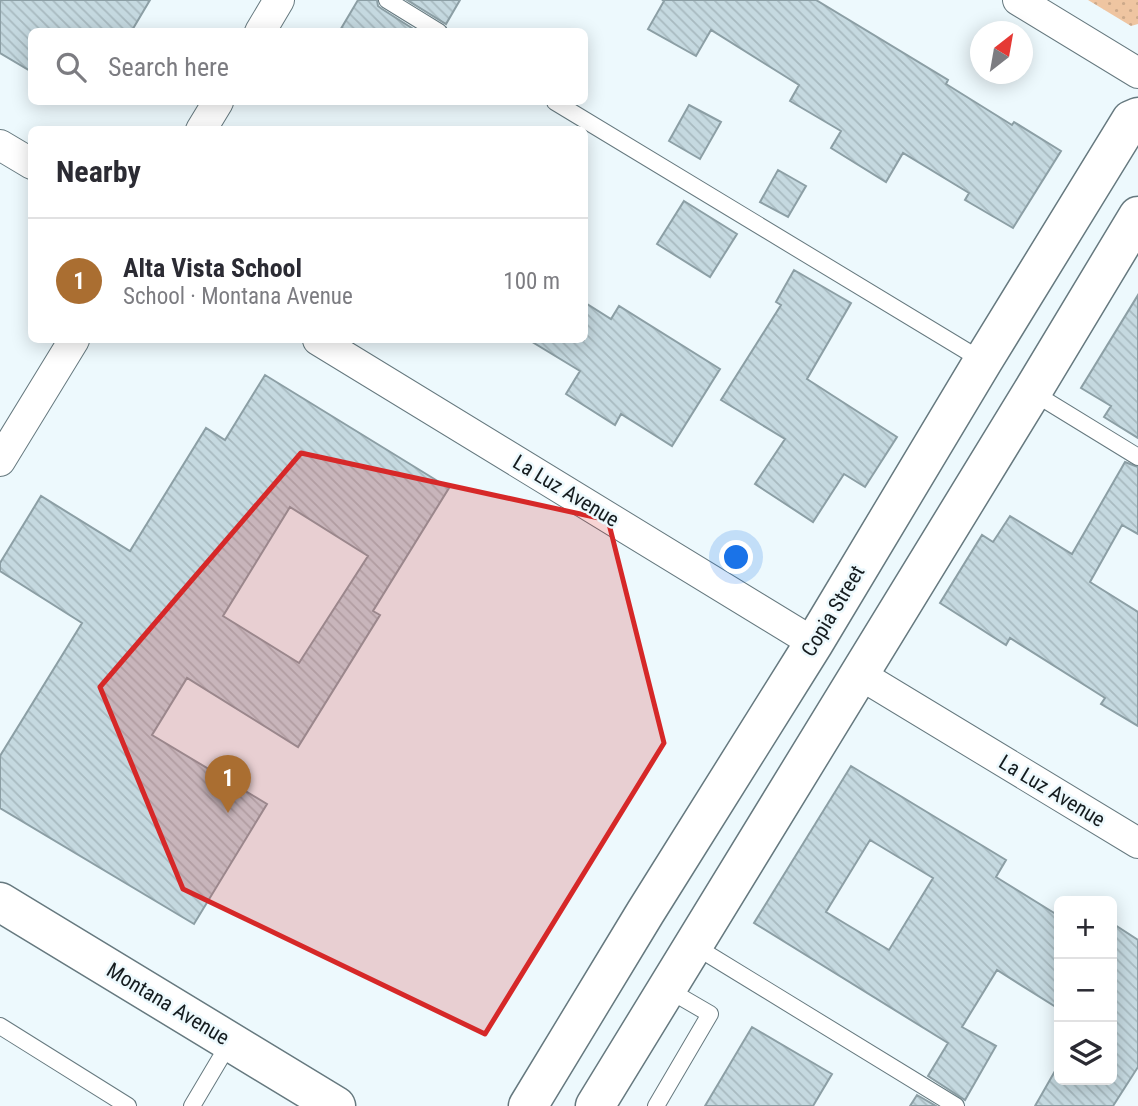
<!DOCTYPE html>
<html lang="en">
<head>
<meta charset="utf-8">
<style>
	:root { --surface:#fff; --page:#f2f2f3; --text:#2b2b33; --muted:#7c7c81; --line:#e1e1e2; --accent:#aa6e31 }
	body { margin:0; font-family:"Roboto Condensed",sans-serif; background:var(--page); color:var(--text) }
	.controls { position:absolute; right:21px; bottom:21px; display:grid; overflow:hidden; border-radius:10px; box-shadow:0 4px 18px #0003 }
	.controls button { width:63px; height:63px; display:grid; place-items:center; padding:0; border:0; border-bottom:2px solid var(--line); background:var(--surface); color:var(--text); font:35px sans-serif }
	.compass { position:absolute; left:970px; top:21px; width:63px; height:63px; border-radius:50%; background:var(--surface); box-shadow:0 4px 18px #0003; rotate:31deg }
	.you { position:absolute; left:737px; top:558px; width:24px; height:24px; margin:-18px; border:5px solid #fff; border-radius:50%; background:#1a73e8; box-shadow:0 0 0 10px #1a73e833 }
	.badge { display:grid; place-items:center; width:46px; height:46px; border-radius:50%; background:var(--accent); color:#fff; font-size:23px; font-weight:700 }
	.pin { position:absolute; translate:-50% -58px; filter:drop-shadow(0 2px 4px #0008) }
	.pin::after { content:''; position:absolute; top:37px; width:24px; height:21px; background:inherit; clip-path:polygon(0 0,100% 0,50% 100%) }
	.list { margin:0; padding:0; list-style:none }
	h2 { display:flex; justify-content:space-between; align-items:center; height:91px; margin:0; padding:0 28px; font-size:30px }
	h2 small { font-size:23px; font-weight:400; color:var(--muted) }
	.list li { display:grid; grid-template-columns:46px 1fr auto; gap:21px; align-items:center; box-sizing:border-box; height:126px; padding:0 28px; border-top:2px solid var(--line) }
	.list b { display:block; font-size:26px; white-space:nowrap }
	.list p { margin:0; font-size:23px; white-space:nowrap; color:var(--muted) }
	.list em { font-size:23px; font-style:normal; color:var(--muted) }
	.icon { flex:none; width:38px; height:38px; fill:none; stroke:currentColor; stroke-width:2; stroke-linecap:round; stroke-linejoin:round }
	.map { position:relative; flex:none; width:1138px; height:1106px; overflow:hidden }
	.search { position:absolute; background:var(--surface); box-shadow:0 4px 18px #0003; left:28px; top:28px; width:560px; height:77px; display:flex; align-items:center; gap:18px; box-sizing:border-box; padding:0 24px; border-radius:10px; color:var(--muted); font-size:26px }
	.panel { position:absolute; background:var(--surface); box-shadow:0 4px 18px #0003; left:28px; top:126px; width:560px; height:217px; border-radius:10px }
	.map>svg:first-child { display:block }
	.garden { fill:url(#garden-dots) }
	.building { fill:url(#building-back-hatch); stroke:#8c9fa5; stroke-width:2; fill-rule:evenodd }
	.lines { fill:none; stroke-linecap:round; stroke-linejoin:round }
	.service-casing { stroke:#66797f; stroke-width:18 }
	.minor-casing { stroke:#66797f; stroke-width:32 }
	.secondary-casing { stroke:#66797f; stroke-width:41 }
	.primary-casing { stroke:#66797f; stroke-width:41 }
	.service { stroke:#fff; stroke-width:16 }
	.minor { stroke:#fff; stroke-width:30 }
	.secondary { stroke:#fff; stroke-width:38 }
	.primary { stroke:#fff; stroke-width:38 }
	.marked { fill:#d62828; fill-opacity:0.2; stroke:#d62828; stroke-width:5; stroke-linejoin:round }
	.labels { text-anchor:middle; dominant-baseline:central; stroke-width:5; stroke-linejoin:round; paint-order:stroke }
	.street-label { font-size:21px; fill:#151c1f; stroke:#edf9fd }
</style>
</head>
<body>
<div class="map">
<svg width="1138" height="1106" viewBox="0 0 1138 1106">
	<defs>
		<pattern id="garden-dots" width="8" height="8" patternUnits="userSpaceOnUse" patternTransform="scale(1.75)"><rect width="8" height="8" fill="#efc5a1"/><path d="M2 2h.1M6 6h.1" fill="none" stroke="#cca98a" stroke-width="1.8" stroke-linecap="round"/></pattern>
		<pattern id="building-back-hatch" width="6" height="6" patternUnits="userSpaceOnUse" patternTransform="scale(1.75)"><rect width="6" height="6" fill="#c5d9e0"/><path d="M-1 5l2 2M0 0l6 6M5-1l2 2" fill="none" stroke="#a8bac0"/></pattern>
	</defs>
	<rect width="100%" height="100%" fill="#edf9fd"/>
	<path class="garden" d="M1088,0h50v24l-7,2z"/>
	<path class="building" d="M0,0h150l-19,32h-99v40l-32,-19z
		M358,0h19l1,6 4,3 36,23h-79z
		M407,0h53l-14,24z
		M662,0h154l132,80 -2,4 66,41 2,-3 47,29 -48,77 -48,-28 4,-7 -66,-40 -17,29 -55,-34 10,-17 -51,-30 9,-16 -88,-55 -15,26 -48,-27 16,-28z
		M689,105l32,17 -21,37 -31,-18z
		M778,170l28,16 -18,31 -28,-15z
		M684,201l53,33 -27,43 -53,-33z
		M794,270l57,33 -44,76 90,58 -32,50 -21,-13 -31,48 -58,-38 30,-45 -64,-39 60,-95 -5,-3z
		M1138,295v143l-34,-21 7,-11 -30,-18z
		M584,302l27,17 8,-13 101,63 -48,77 -51,-32 -6,11 -49,-31 14,-23 -51,-31h55z
		M265,375l184,113 -76,123 7,4 -82,132 -111,-69 -35,57 115,69 -73,120 -194,-116v-52l82,-133 -82,-52v-8l41,-67 89,55 76,-123 19,12zM290,507l78,49 -69,107 -76,-47z
		M1125,462l13,5v67l-16,-9 -32,57 48,30v114l-37,-22 4,-6 -95,-60 -4,7 -66,-42 42,-68 11,7 17,-26 62,38z
		M851,766l155,94 -10,17 63,39v93l-62,-39 -35,57 34,19 -31,54 -37,-24 20,-33 -194,-120zM870,840l63,38 -44,72 -63,-38z
		M1112,923l26,17v127l-25,39h-78l24,-42v16h53z
		M752,1027l80,47 -19,32h-108z
		M917,1095l19,11h-26z"/>
	<g class="lines">
		<g class="service-casing">
			<path id="service" d="M387,0l52,32
				M555,102l428,259
				M1032,392l106,65
				M693,945l263,161
				M0,1026l128,80
				M192,1106l38,-64
				M656,1106l54,-92 -43,-25"/>
		</g>
		<g class="minor-casing">
			<path id="minor" d="M1018,0l120,73
				M260,32l19,-32
				M201,130l17,-28
				M0,145l32,19
				M318,340l496,303
				M0,461l74,-121
				M859,674l279,169"/>
		</g>
		<g class="secondary-casing">
			<path id="secondary" d="M528,1106l117,-193 169,-270 169,-282 148,-241 7,-3
				M595,1106l437,-714 106,-176"/>
		</g>
		<g class="primary-casing">
			<path id="primary" d="M0,902l336,204"/>
		</g>
		<use href="#service" class="service"/>
		<use href="#minor" class="minor"/>
		<use href="#secondary" class="secondary"/>
		<use href="#primary" class="primary"/>
	</g>
	<path class="marked" d="M301,453l307,67 56,223 -179,291 -302,-145 -83,-202z"/>
	<g class="labels">
		<g class="street-label">
			<text transform="translate(566 491) rotate(31)">La Luz Avenue</text>
			<text transform="translate(833 611) rotate(-59)">Copia Street</text>
			<text transform="translate(1052 791) rotate(31)">La Luz Avenue</text>
			<text transform="translate(168 1004) rotate(31)">Montana Avenue</text>
		</g>
	</g>
</svg>
<div class="controls">
<button>+</button>
<button>−</button>
<button><svg class="icon" aria-label="layers" viewBox="0 0 24 24"><path d="M12 4l9 5-9 5-9-5zM3 14l9 5 9-5"/></svg></button>
</div>
<svg class="compass" viewBox="-18 -18 36 36"><path d="M0-13l5 13h-10z" fill="#e53935"/><path d="M0 13l5-13h-10z" fill="#7c7c81"/></svg>
<div class="you"></div>
<div class="pin badge" style="left:228px;top:813px">1</div>
<div class="search"><svg class="icon" aria-label="search" viewBox="0 0 24 24"><circle cx="10" cy="10" r="6"/><path d="M15 15l6 6"/></svg>Search here</div>
<section class="panel">
<h2>Nearby<small></small></h2>
<ul class="list">
<li><span class="badge">1</span><div><b>Alta Vista School</b><p>School · Montana Avenue</p></div><em>100 m</em></li>
</ul>
</section>
</div>
</body>
</html>
